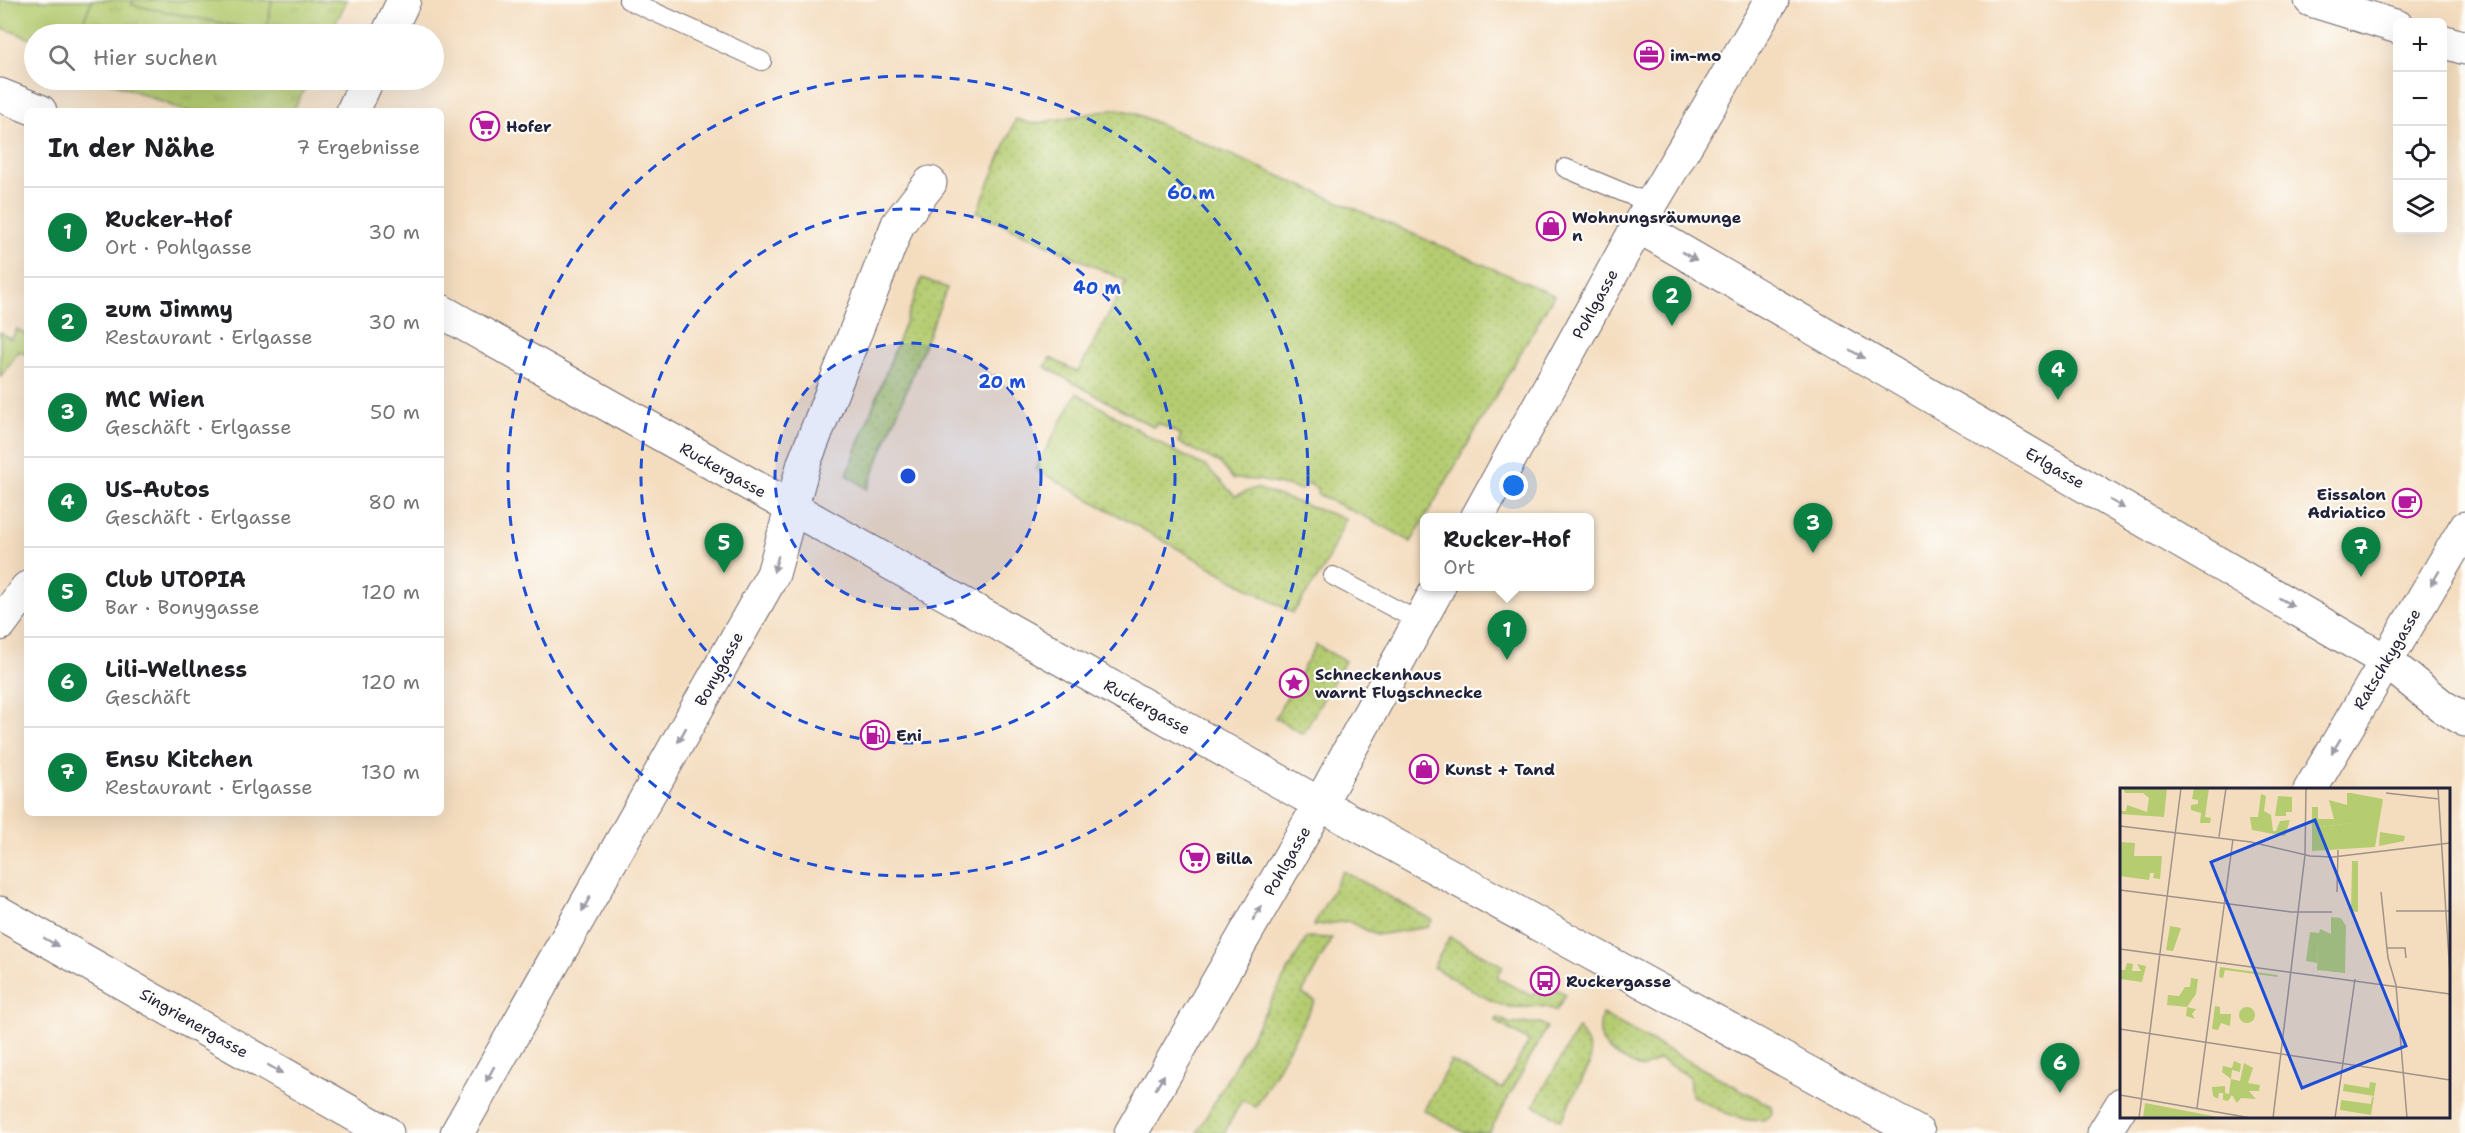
<!DOCTYPE html>
<html lang="de">
<head>
<meta charset="utf-8">
<style>
	:root { --surface:#fff; --page:#f2f2f2; --text:#202124; --muted:#757577; --line:#e0e0e0; --accent:#0b8043 }
	body { margin:0; font-family:"Shantell Sans",sans-serif; background:var(--page); color:var(--text) }
	.controls { position:absolute; right:18px; top:18px; display:grid; overflow:hidden; border-radius:9px; box-shadow:0 6px 24px #0002 }
	.controls button { width:54px; height:54px; display:grid; place-items:center; padding:0; border:0; border-bottom:2px solid var(--line); background:var(--surface); color:var(--text); font:30px sans-serif }
	.you { position:absolute; left:1514px; top:486px; width:21px; height:21px; margin:-15px; border:4px solid #fff; border-radius:50%; background:#1a73e8; box-shadow:0 0 0 9px #1a73e833 }
	.badge { display:grid; place-items:center; width:39px; height:39px; border-radius:50%; background:var(--accent); color:#fff; font-size:20px; font-weight:700 }
	.pin { position:absolute; translate:-50% -50px; filter:drop-shadow(0 2px 3px #0008) }
	.pin::after { content:''; position:absolute; top:32px; width:21px; height:18px; background:inherit; clip-path:polygon(0 0,100% 0,50% 100%) }
	.popup { position:absolute; left:1420px; top:513px; width:174px; height:78px; box-sizing:border-box; display:grid; place-content:center; border-radius:9px; background:var(--surface); filter:drop-shadow(0 2px 4px #0005); font-size:20px; white-space:nowrap; color:var(--muted) }
	.popup b { font-size:22px; color:var(--text) }
	.popup::after { content:''; position:absolute; left:50%; top:100%; margin-left:-12px; border:12px solid transparent; border-top-color:var(--surface) }
	.list { margin:0; padding:0; list-style:none }
	h2 { display:flex; justify-content:space-between; align-items:center; height:78px; margin:0; padding:0 24px; font-size:26px }
	h2 small { font-size:20px; font-weight:400; color:var(--muted) }
	.list li { display:grid; grid-template-columns:39px 1fr auto; gap:18px; align-items:center; box-sizing:border-box; height:90px; padding:0 24px; border-top:2px solid var(--line) }
	.list b { display:block; font-size:22px; white-space:nowrap }
	.list p { margin:0; font-size:20px; white-space:nowrap; color:var(--muted) }
	.list em { font-size:20px; font-style:normal; color:var(--muted) }
	.icon { flex:none; width:33px; height:33px; fill:none; stroke:currentColor; stroke-width:2; stroke-linecap:round; stroke-linejoin:round }
	.map { position:relative; flex:none; width:2465px; height:1133px; overflow:hidden }
	.search { position:absolute; background:var(--surface); box-shadow:0 6px 24px #0002; left:24px; top:24px; width:420px; height:66px; display:flex; align-items:center; gap:15px; box-sizing:border-box; padding:0 21px; border-radius:33px; color:var(--muted); font-size:22px }
	.panel { position:absolute; background:var(--surface); box-shadow:0 6px 24px #0002; left:24px; top:108px; width:420px; height:708px; border-radius:9px }
	.map>svg:first-child { display:block }
	.grass { fill:url(#grass-dots); stroke:#6c7756; stroke-width:1.5 }
	.park { fill:url(#park-tufts); stroke:#6c7756; stroke-width:1.5 }
	.garden { fill:#b5cc71; stroke:#6c7756; stroke-width:1.5 }
	.lines { fill:none; stroke-linecap:round; stroke-linejoin:round }
	.service-casing { stroke:#6c6369; stroke-width:20 }
	.minor-casing { stroke:#6c6369; stroke-width:35 }
	.secondary-casing { stroke:#6c6369; stroke-width:35 }
	.service { stroke:#fff; stroke-width:18 }
	.minor { stroke:#fff; stroke-width:33 }
	.secondary { stroke:#fff; stroke-width:33 }
	.oneway { fill:#9c9ca7 }
	.ring { fill:none; stroke:#1d4ed8; stroke-width:3; stroke-dasharray:10 8 }
	.labels { text-anchor:middle; dominant-baseline:central; stroke-width:4.5; stroke-linejoin:round; paint-order:stroke }
	.poi-label { font-size:16px; font-weight:bold; fill:#22223b; stroke:#fdfcf7; text-anchor:start }
	.street-label { font-size:16px; fill:#22223b; stroke:#fdfcf7 }
	.inset-road { fill:none; stroke:#a0928a; stroke-width:1.5 }
	.view { fill:#1d4ed8; fill-opacity:0.15; stroke:#1d4ed8; stroke-width:3 }
	.inset-edge { fill:none; stroke:#22223b; stroke-width:3 }
	.centre { fill:#1d4ed8; stroke:#fdfcf7; stroke-width:3 }
	.ring-label { font-size:18px; text-anchor:middle; font-weight:bold; fill:#1d4ed8; stroke:#fdfcf7; stroke-width:4.5; stroke-linejoin:round; paint-order:stroke }
</style>
</head>
<body>
<div class="map">
<svg width="2465" height="1133" viewBox="0 0 2465 1133">
	<defs>
		<pattern id="grass-dots" width="8" height="8" patternUnits="userSpaceOnUse" patternTransform="scale(1.5)"><rect width="8" height="8" fill="#b5cc71"/><path d="M2 2h.1M6 6h.1" fill="none" stroke="#9baf63" stroke-width="1.8" stroke-linecap="round"/></pattern>
		<pattern id="park-tufts" width="24" height="20" patternUnits="userSpaceOnUse" patternTransform="scale(1.5)"><rect width="24" height="20" fill="#b5cc71"/><path d="M3 7l-1-3M5 7V3M7 7l1-3M15 17l-1-3M17 17v-4M19 17l1-3" fill="none" stroke="#9baf63"/></pattern>
	</defs>
	<rect width="100%" height="100%" fill="#fdfcf7"/>
	<filter id="ink" filterUnits="userSpaceOnUse"><feTurbulence type="fractalNoise" baseFrequency=".0167" numOctaves="2"/><feDisplacementMap in="SourceGraphic" scale="12" xChannelSelector="R" yChannelSelector="G"/><feConvolveMatrix kernelMatrix="1 2 1 2 8 2 1 2 1" color-interpolation-filters="sRGB"/></filter>
	<filter id="wash" filterUnits="userSpaceOnUse"><feTurbulence type="fractalNoise" baseFrequency=".008" numOctaves="4" result="noise"/><feDisplacementMap in="SourceGraphic" scale="24" xChannelSelector="R" yChannelSelector="G"/><feGaussianBlur stdDeviation="1.35" result="paint"/><feColorMatrix in="noise" values="0 0 0 0 0 0 0 0 0 0 0 0 0 0 0 0 0 1.4 0 .05"/><feComposite in="paint" operator="in"/></filter>
	<g filter="url(#wash)">
		<rect width="100%" height="100%" fill="#f4ddbf"/>
		<path class="grass" d="M1117,109l17,4 420,182 -143,247c-30,-19 -62,-32 -94,-48l1,-5 -10,-6 -6,7 -42,-10 -27,-1 -13,-16 -42,-21 3,-7 -23,-12 -5,4 -108,-60 5,-9 28,14 48,-91 -149,-69 39,-93 16,5z
			M922,278l25,10 -80,201 -20,-14z
			M1077,393l91,55 39,19 28,29 21,-8 90,31 -23,51 -30,43 -258,-144z
			M1316,645l29,16 -42,73 -28,-16z
			M1343,871l89,49 -4,7 -52,8 -28,-14 -35,5z
			M1307,937l25,1 -30,56 13,7 -59,106 -14,-7 -18,33h-27z
			M1450,937l53,29 -6,12 35,18 9,-15 25,13 -10,17c-16,-10 -33,0 -51,-5 -21,-6 -52,-28 -72,-39z
			M1602,1014l169,92 1,8c-16,19 -63,-9 -81,-19l-2,-19 -30,-17 -17,10c-26,-14 -50,-20 -40,-55z
			M1498,1018l13,6 29,-1 7,4 -58,106h-24l-41,-23 27,-49 51,28 27,-48 -34,-20z
			M1578,1028c9,11 14,22 12,36l-29,56 -27,-15z"/>
		<path class="park" d="M92,0h255l-17,34h-252z
			M112,80h197l-16,31h-108l-74,-29z"/>
		<path class="garden" d="M0,0h92l-14,34h-44v6l-34,-13z
			M133,0h139l-6,32 -134,-27z
			M17,329l10,6v20l-8,-4 -19,26v-45l11,7z"/>
	</g>
	<g filter="url(#ink)">
		<g class="lines">
			<g class="service-casing">
				<path id="service" d="M628,0l134,61
					M1565,168l86,36
					M1333,576l87,46"/>
			</g>
			<g class="minor-casing">
				<path id="minor" d="M2311,0l87,27
					M388,34l16,-34
					M2442,41l23,7
					M353,111l14,-31
					M1638,226l748,435 56,45 23,14
					M1477,518l161,-292 134,-226
					M0,624l27,-36
					M2310,790l155,-262
					M0,913l387,220
					M457,1133l316,-559 31,-111 94,-239 32,-41
					M1131,1133l189,-329 119,-218
					M2104,1133l18,-29"/>
			</g>
			<g class="secondary-casing">
				<path id="secondary" d="M0,95l40,16
					M441,311l879,493 598,329"/>
			</g>
			<use href="#service" class="service"/>
			<use href="#minor" class="minor"/>
			<use href="#secondary" class="secondary"/>
		</g>
		<defs><path id="oneway-solid" d="M-6-.8H1V-3.2L6.5 0L1 3.2V.8H-6Z" transform="scale(1.5)"/></defs>
		<g class="oneway">
			<use href="#oneway-solid" transform="translate(1689 256) rotate(30)"/>
			<use href="#oneway-solid" transform="translate(1857 354) rotate(30)"/>
			<use href="#oneway-solid" transform="translate(2117 504) rotate(30)"/>
			<use href="#oneway-solid" transform="translate(776 564) rotate(106)"/>
			<use href="#oneway-solid" transform="translate(2435 578) rotate(121)"/>
			<use href="#oneway-solid" transform="translate(2286 602) rotate(30)"/>
			<use href="#oneway-solid" transform="translate(682 735) rotate(119)"/>
			<use href="#oneway-solid" transform="translate(2336 746) rotate(121)"/>
			<use href="#oneway-solid" transform="translate(586 904) rotate(119)"/>
			<use href="#oneway-solid" transform="translate(1257 913) rotate(-60)"/>
			<use href="#oneway-solid" transform="translate(51 942) rotate(30)"/>
			<use href="#oneway-solid" transform="translate(275 1069) rotate(30)"/>
			<use href="#oneway-solid" transform="translate(490 1074) rotate(119)"/>
			<use href="#oneway-solid" transform="translate(1160 1082) rotate(-60)"/>
		</g>
	</g>
	<circle cx="908" cy="476" r="133" fill="#1d4ed8" fill-opacity=".12"/>
	<g class="ring">
		<circle cx="908" cy="476" r="133"/>
		<circle cx="908" cy="476" r="267"/>
		<circle cx="908" cy="476" r="400"/>
	</g>
	<defs>
		<g id="office-ring" transform="scale(1.5)"><circle r="9.5" fill="#fdfcf7" stroke="#b5179e" stroke-width="1.5"/><path d="M-6-3h4V-5.5h4V-3h4V5H-6ZM-1-4.5V-3h2v-1.5ZM-6 0V1H6V0Z" fill="#b5179e"/></g>
		<g id="supermarket-ring" transform="scale(1.5)"><circle r="9.5" fill="#fdfcf7" stroke="#b5179e" stroke-width="1.5"/><path d="M-6-5.5h2.5l.6 2H6L4.5 2H-2.5L-4.4-4H-6ZM-1.5 3.2a1.3 1.3 0 1 0 .1 0ZM3 3.2a1.3 1.3 0 1 0 .1 0Z" fill="#b5179e"/></g>
		<g id="shop-ring" transform="scale(1.5)"><circle r="9.5" fill="#fdfcf7" stroke="#b5179e" stroke-width="1.5"/><path d="M-5-2.5h2.3a2.7 3.5 0 0 1 5.4 0H5L5.5 6h-11ZM-1.5-2.5h3a1.5 2.3 0 0 0-3 0Z" fill="#b5179e"/></g>
		<g id="cafe-ring" transform="scale(1.5)"><circle r="9.5" fill="#fdfcf7" stroke="#b5179e" stroke-width="1.5"/><path d="M-5.5-4.5H6V0H3Q3 3.5 0 3.5H-2.5Q-5.5 3.5-5.5 0ZM3-3.2v2h1.7v-2ZM-6 4.5H4V6H-6Z" fill="#b5179e"/></g>
		<g id="sight-ring" transform="scale(1.5)"><circle r="9.5" fill="#fdfcf7" stroke="#b5179e" stroke-width="1.5"/><path d="M0-6L1.8-2.2L6-1.7L2.9 1.2L3.7 5.4L0 3.3L-3.7 5.4L-2.9 1.2L-6-1.7L-1.8-2.2Z" fill="#b5179e"/></g>
		<g id="fuel-ring" transform="scale(1.5)"><circle r="9.5" fill="#fdfcf7" stroke="#b5179e" stroke-width="1.5"/><path d="M-5.5-6h7V0h2V4h1.3V-2.5L3-4.5l.8-.8L6-3V5H2.5V1h-1V6h-7ZM-4.2-4.7v3.2H.2V-4.7Z" fill="#b5179e"/></g>
		<g id="bus-ring" transform="scale(1.5)"><circle r="9.5" fill="#fdfcf7" stroke="#b5179e" stroke-width="1.5"/><path d="M-5-6H5V4H4V6H2V4H-2V6H-4V4H-5ZM-3.5-4V0h7V-4ZM-3.5 1.2v1.5H-2V1.2ZM2 1.2v1.5H3.5V1.2Z" fill="#b5179e"/></g>
	</defs>
	<g fill-rule="evenodd">
		<use href="#office-ring" x="1649" y="55"/>
		<use href="#supermarket-ring" x="485" y="126"/>
		<use href="#shop-ring" x="1551" y="226"/>
		<use href="#cafe-ring" x="2407" y="503"/>
		<use href="#sight-ring" x="1294" y="683"/>
		<use href="#fuel-ring" x="875" y="735"/>
		<use href="#shop-ring" x="1424" y="769"/>
		<use href="#supermarket-ring" x="1195" y="858"/>
		<use href="#bus-ring" x="1545" y="981"/>
	</g>
	<g class="labels">
		<g class="poi-label">
			<text x="1670" y="55">im-mo</text>
			<text x="506" y="126">Hofer</text>
			<text x="1572" y="217">Wohnungsräumunge<tspan x="1572" dy="18">n</tspan></text>
			<text x="2386" y="494" text-anchor="end">Eissalon<tspan x="2386" dy="18">Adriatico</tspan></text>
			<text x="1315" y="674">Schneckenhaus<tspan x="1315" dy="18">warnt Flugschnecke</tspan></text>
			<text x="896" y="735">Eni</text>
			<text x="1445" y="769">Kunst + Tand</text>
			<text x="1216" y="858">Billa</text>
			<text x="1566" y="981">Ruckergasse</text>
		</g>
		<g class="street-label">
			<text transform="translate(1595 304) rotate(-61)">Pohlgasse</text>
			<text transform="translate(2055 468) rotate(30)">Erlgasse</text>
			<text transform="translate(723 470) rotate(29)">Ruckergasse</text>
			<text transform="translate(2387 659) rotate(-59)">Ratschkygasse</text>
			<text transform="translate(719 669) rotate(-61)">Bonygasse</text>
			<text transform="translate(1147 707) rotate(29)">Ruckergasse</text>
			<text transform="translate(1287 861) rotate(-60)">Pohlgasse</text>
			<text transform="translate(194 1023) rotate(30)">Singrienergasse</text>
		</g>
	</g>
	<g transform="translate(2120 788)">
		<rect width="330" height="330" fill="#f4ddbf"/>
		<path d="M3,0h44l-3,29 -44,-3v-9l2,6h4l1,-6 20,7 2,-14 -6,-5h-18zM74,0h15l-4,29 6,1 -1,5h-10l1,-10 -10,-3v-5l7,-1v-4l-6,-1zM158,8l14,1v15h-6v4h-11zM0,54l15,1 -1,13h28l-2,23 -7,-1 1,-5h-4l-1,7 -29,-4zM232,73h6v51l-7,-1zM211,129l10,1 5,8 -1,47 -28,-3 1,-31 -1,24 -11,-2 4,-29 9,1 1,-4 11,5zM50,138l11,2 -8,23 -7,-1zM7,175l6,1 -1,7h9l-4,-7 9,2 -4,16 -22,-3 1,-9h4zM100,179l57,8 1,2 -53,-7 -2,8 -4,-1zM71,190l7,1 -2,15 -9,13 9,2 -4,5 3,5 -9,-3 1,-9 -20,-2 1,-10 11,1 6,-9h5zM95,218l5,1v7h11l-1,12 -9,-3 -3,7 -6,-1zM114,273l7,3 -1,8 -8,-2 -1,9 9,2 4,-18 9,5 -5,15 12,2 -1,6h-10l7,8 -15,-1 -4,5 -5,-8 -4,6 -5,-1v-7h-4l-1,6 -5,-3 -1,-9 13,-1v7l4,1 2,-15 -9,-7 1,-6 9,2zM250,294l6,1 -2,13 -31,-5 1,-7 25,4zM248,308l6,1 -3,18 -31,-5 1,-10 30,4 1,-7zM25,315l78,15h-80z" fill="#b5cc71"/>
		<path d="M231,5l32,6 -8,48 -63,4v-23l39,-5zM119 227a8 8 0 1 1 16 0a8 8 0 1 1-16 0Z" fill="#b5cc71"/>
		<path d="M227,5h4l1,30 -40,5v-21h6v12h16l-5,-19 18,5zM141,6l5,2 -2,15 7,4 2,16h3l4,-10 10,-1 -5,16 -33,-6 -2,-13h8zM219,39l2,7 -12,3v7l-7,1 -3,-13zM260,44l25,4 -1,5 -25,5z" fill="#b5cc71"/>
		<path class="inset-road" d="M318,0l12,187M266,5l53,6M0,38l131,16 59,14 23,1 117,-14M99,49l7,-49M0,102l171,22h41M217,104l1,-42M261,104l7,66 8,27 11,133M276,123h54M267,160h18l1,10M0,161l330,45M0,241l330,51M0,307l131,23M77,320l36,-269M19,330l42,-330M153,330l32,-263 1,-67M215,330l20,-139"/>
		<path class="view" d="M195,32l91,226 -104,42 -91,-226z"/>
		<rect width="330" height="330" class="inset-edge"/>
	</g>
	<circle cx="908" cy="476" r="9" class="centre"/>
	<g class="ring-label">
		<text x="1191" y="199">60 m</text>
		<text x="1097" y="294">40 m</text>
		<text x="1002" y="388">20 m</text>
	</g>
</svg>
<div class="controls">
<button>+</button>
<button>−</button>
<button><svg class="icon" aria-label="locate" viewBox="0 0 24 24"><circle cx="12" cy="12" r="6"/><path d="M12 2v4M12 18v4M2 12h4M18 12h4"/></svg></button>
<button><svg class="icon" aria-label="layers" viewBox="0 0 24 24"><path d="M12 4l9 5-9 5-9-5zM3 14l9 5 9-5"/></svg></button>
</div>
<div class="you"></div>
<div class="pin badge" style="left:1507px;top:660px">1</div>
<div class="popup"><b>Rucker-Hof</b>Ort</div>
<div class="pin badge" style="left:1672px;top:326px">2</div>
<div class="pin badge" style="left:1813px;top:553px">3</div>
<div class="pin badge" style="left:2058px;top:400px">4</div>
<div class="pin badge" style="left:724px;top:573px">5</div>
<div class="pin badge" style="left:2060px;top:1093px">6</div>
<div class="pin badge" style="left:2361px;top:577px">7</div>
<div class="search"><svg class="icon" aria-label="search" viewBox="0 0 24 24"><circle cx="10" cy="10" r="6"/><path d="M15 15l6 6"/></svg>Hier suchen</div>
<section class="panel">
<h2>In der Nähe<small>7 Ergebnisse</small></h2>
<ul class="list">
<li><span class="badge">1</span><div><b>Rucker-Hof</b><p>Ort · Pohlgasse</p></div><em>30 m</em></li>
<li><span class="badge">2</span><div><b>zum Jimmy</b><p>Restaurant · Erlgasse</p></div><em>30 m</em></li>
<li><span class="badge">3</span><div><b>MC Wien</b><p>Geschäft · Erlgasse</p></div><em>50 m</em></li>
<li><span class="badge">4</span><div><b>US-Autos</b><p>Geschäft · Erlgasse</p></div><em>80 m</em></li>
<li><span class="badge">5</span><div><b>Club UTOPIA</b><p>Bar · Bonygasse</p></div><em>120 m</em></li>
<li><span class="badge">6</span><div><b>Lili-Wellness</b><p>Geschäft</p></div><em>120 m</em></li>
<li><span class="badge">7</span><div><b>Ensu Kitchen</b><p>Restaurant · Erlgasse</p></div><em>130 m</em></li>
</ul>
</section>
</div>
</body>
</html>
